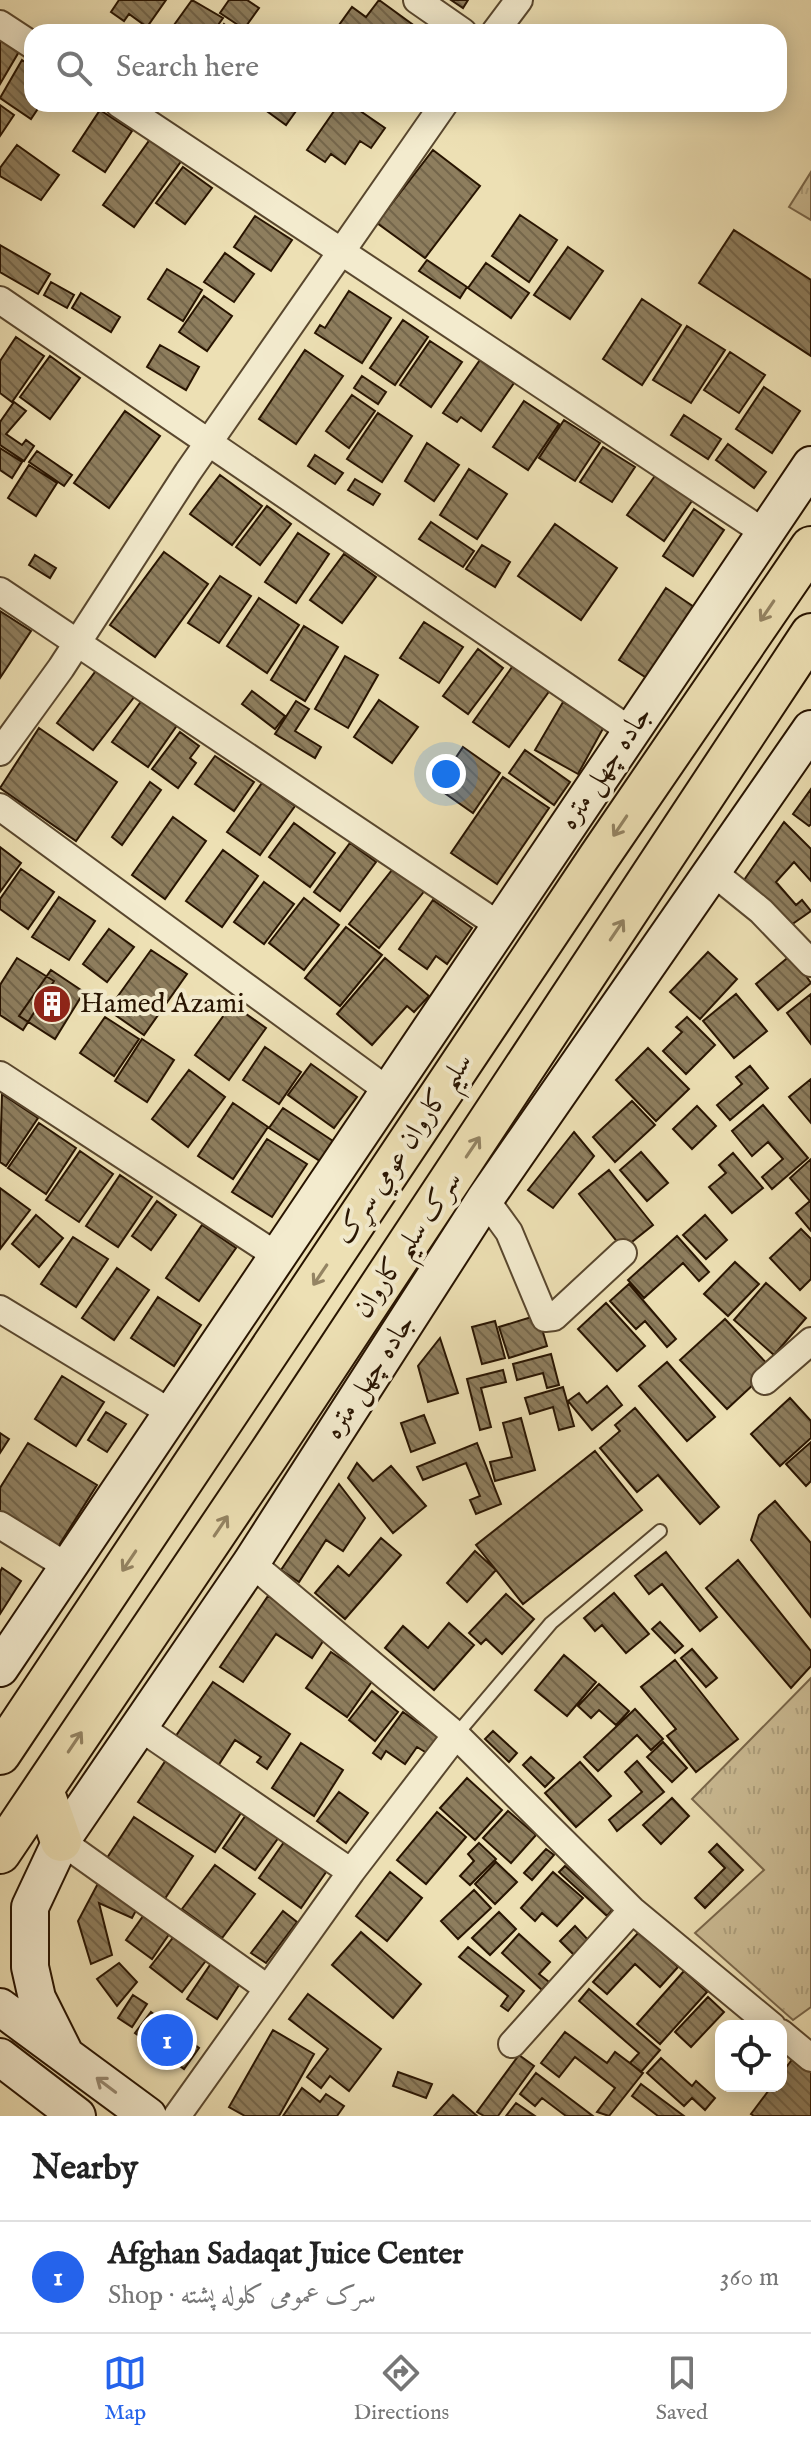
<!DOCTYPE html>
<html lang="en">
<head>
<meta charset="utf-8">
<style>
	:root { --surface:#fff; --page:#f6f6f6; --text:#222; --muted:#767676; --line:#e0e0e0; --accent:#2563eb }
	body { margin:0; font-family:"IM FELL English",Amiri,serif; background:var(--page); color:var(--text) }
	.controls { position:absolute; right:24px; bottom:24px; display:grid; overflow:hidden; border-radius:16px; box-shadow:0 4px 20px #0003 }
	.controls button { width:72px; height:72px; display:grid; place-items:center; padding:0; border:0; border-bottom:2px solid var(--line); background:var(--surface); color:var(--text); font:40px sans-serif }
	.you { position:absolute; left:446px; top:774px; width:28px; height:28px; margin:-20px; border:6px solid #fff; border-radius:50%; background:#1a73e8; box-shadow:0 0 0 12px #1a73e833 }
	.badge { display:grid; place-items:center; width:52px; height:52px; border-radius:50%; background:var(--accent); color:#fff; font-size:26px; font-weight:700 }
	.pin { position:absolute; translate:-50% -50%; border:4px solid #fff; box-shadow:0 2px 8px #0006 }
	.list { margin:0; padding:0; list-style:none }
	h2 { display:flex; justify-content:space-between; align-items:center; height:104px; margin:0; padding:0 32px; font-size:34px }
	h2 small { font-size:26px; font-weight:400; color:var(--muted) }
	.list li { display:grid; grid-template-columns:52px 1fr auto; gap:24px; align-items:center; box-sizing:border-box; height:112px; padding:0 32px; border-top:2px solid var(--line) }
	.list b { display:block; font-size:30px; white-space:nowrap }
	.list p { margin:0; font-size:26px; white-space:nowrap; color:var(--muted) }
	.list em { font-size:26px; font-style:normal; color:var(--muted) }
	.icon { flex:none; width:44px; height:44px; fill:none; stroke:currentColor; stroke-width:2; stroke-linecap:round; stroke-linejoin:round }
	.map { position:relative; flex:none; width:811px; height:2116px; overflow:hidden }
	.search { position:absolute; background:var(--surface); box-shadow:0 4px 20px #0003; left:24px; right:24px; top:24px; height:88px; display:flex; align-items:center; gap:20px; box-sizing:border-box; padding:0 28px; border-radius:24px; color:var(--muted); font-size:30px }
	.sheet { height:216px; background:var(--surface) }
	nav { display:flex; justify-content:space-around; align-items:center; box-sizing:border-box; height:112px; border-top:2px solid var(--line); background:var(--surface); font-size:22px; color:var(--muted) }
	nav a { display:grid; justify-items:center; gap:4px }
	nav .on { color:var(--accent) }
	.map>svg:first-child { display:block }
	.grass { fill:url(#grass-tufts); stroke:#7a684c; stroke-width:2 }
	.building { fill:url(#building-back-hatch); stroke:#281401; stroke-width:2 }
	.lines { fill:none; stroke-linecap:round; stroke-linejoin:round }
	.lane-casing { stroke:#59472e; stroke-width:16 }
	.street-casing { stroke:#59472e; stroke-width:30 }
	.secondary-casing { stroke:#281401; stroke-width:40 }
	.primary-casing { stroke:#281401; stroke-width:44 }
	.lane { stroke:#f3ebce; stroke-width:12 }
	.street { stroke:#f3ebce; stroke-width:26 }
	.secondary { stroke:#f3ebce; stroke-width:36 }
	.primary { stroke:#ede0b4; stroke-width:40 }
	.oneway { stroke:#948463 }
	.oneway2 { stroke:#988a72 }
	.labels { text-anchor:middle; dominant-baseline:central; stroke-width:8; stroke-linejoin:round; paint-order:stroke }
	.street-label { font-size:28px; fill:#281401; stroke:#f3ebce }
	.poi-label { font-size:28px; fill:#281401; stroke:#f3ebce; text-anchor:start }
</style>
</head>
<body>
<div class="map">
<svg width="811" height="2116" viewBox="0 0 811 2116">
	<defs>
		<pattern id="grass-tufts" width="24" height="20" patternUnits="userSpaceOnUse" patternTransform="scale(2)"><rect width="24" height="20" fill="#ccbd96"/><path d="M3 7l-1-3M5 7V3M7 7l1-3M15 17l-1-3M17 17v-4M19 17l1-3" fill="none" stroke="#afa280"/></pattern>
		<pattern id="building-back-hatch" width="6" height="6" patternUnits="userSpaceOnUse" patternTransform="scale(2)"><rect width="6" height="6" fill="#8e7e5e"/><path d="M-1 5l2 2M0 0l6 6M5-1l2 2" fill="none" stroke="#74664b"/></pattern>
	</defs>
	<rect width="100%" height="100%" fill="#ede0b4"/>
	<filter id="stains"><feTurbulence type="fractalNoise" baseFrequency=".0025" numOctaves="4"/><feColorMatrix values="0 0 0 0 .2 0 0 0 0 .09 0 0 0 0 .02 0 0 0 .5 -.17"/></filter>
	<radialGradient id="worn" r=".72"><stop offset=".6" stop-color="#630" stop-opacity="0"/><stop offset="1" stop-color="#630" stop-opacity=".3"/></radialGradient>
	<path class="grass" d="M811,172v48l-22,-13z
		M811,1678v329l-18,13 -98,-87 69,-63 -72,-71z"/>
	<path class="building" d="M119,0h47l-19,27 -18,-13 -5,7 -13,-9z
		M192,0l31,18 -10,14h-44z
		M229,0h18l12,8 -15,21 -24,-16z
		M379,0l44,32h-89l18,-25 14,10z
		M451,0h17l-5,8z
		M224,24l11,8h-17z
		M0,38l20,12 -20,34z
		M22,60l10,7v37h9l-10,15 -31,-21z
		M257,104h44l-15,21z
		M339,104h11l35,24 -14,20 -11,-7 -15,23 -14,-10 -6,8 -18,-12z
		M0,105l14,10 -14,21z
		M100,110l32,21 -27,41 -32,-21z
		M151,138l31,22 -48,67 -31,-22z
		M17,145l42,30 -18,25 -41,-24v-8z
		M433,150l47,36 -55,72 -48,-35z
		M183,167l29,21 -27,36 -29,-21z
		M520,215l37,25 -28,42 -37,-26z
		M255,216l37,24 -21,31 -37,-24z
		M734,230l77,50v76l-112,-73z
		M0,245l50,29 -12,20 -38,-22z
		M568,247l35,24 -33,48 -36,-24z
		M225,253l29,21 -20,28 -30,-20z
		M427,260l40,27 -7,11 -41,-27z
		M486,263l43,30 -18,25 -43,-30z
		M167,269l35,21 -19,31 -35,-22z
		M51,282l23,13 -7,13 -23,-13z
		M349,291l42,27 -29,45 -47,-30 5,-8 5,3z
		M81,293l39,24 -9,15 -39,-24z
		M204,296l28,20 -25,35 -28,-19z
		M642,299l39,26 -39,60 -39,-26z
		M403,320l25,17 -33,48 -25,-17z
		M687,326l38,24 -34,53 -38,-23z
		M16,337l28,19 -32,46 -12,-9v-32z
		M430,341l32,21 -31,45 -31,-22z
		M160,345l39,22 -13,23 -39,-23z
		M305,350l38,26 -47,68 -37,-25z
		M730,352l35,23 -26,38 -35,-23z
		M50,356l30,22 -30,41 -30,-22z
		M480,360l34,23 -33,48 -20,-14 -4,5 -14,-9z
		M362,376l24,16 -8,12 -24,-16z
		M764,387l36,24 -28,42 -36,-24z
		M352,395l23,16 -26,37 -23,-17z
		M524,401l35,23 -31,46 -35,-23z
		M14,402l12,9 -20,23 16,11 4,-5 8,6 -10,15 -24,-16v-23z
		M125,411l35,25 -51,72 -35,-25z
		M378,413l34,23 -30,46 -35,-23z
		M684,415l37,24 -13,20 -37,-24z
		M564,420l36,23 -25,38 -36,-23z
		M427,443l32,22 -25,36 -29,-20z
		M728,444l38,28 -12,16 -38,-28z
		M603,447l32,20 -23,35 -32,-20z
		M0,448l22,14 -10,16 -12,-8z
		M37,451l35,24 -8,11 -35,-24z
		M315,455l28,18 -8,11 -27,-18z
		M29,465l28,18 -21,33 -28,-18z
		M469,469l38,25 -30,45 -37,-24z
		M657,473l37,25 -30,43 -37,-26z
		M220,475l42,31 -30,39 -42,-31z
		M355,479l25,15 -7,11 -25,-15z
		M267,506l24,18 -31,41 -24,-18z
		M694,509l30,21 -31,46 -30,-20z
		M431,522l43,29 -11,16 -44,-28z
		M555,524l62,44 -36,52 -63,-44z
		M298,533l31,21 -33,49 -31,-21z
		M482,545l28,17 -15,25 -29,-18z
		M164,552l44,32 -53,73 -45,-32z
		M344,554l32,23 -34,46 -32,-23z
		M35,555l21,13 -6,10 -21,-13z
		M220,576l31,20 -32,47 -31,-20z
		M666,588l37,25 -47,71 -37,-24z
		M259,598l40,27 -32,48 -40,-27z
		M0,611l31,20 -31,47z
		M424,622l39,25 -24,36 -39,-25z
		M304,626l34,21 -33,54 -34,-21z
		M478,649l25,19 -35,46 -25,-18z
		M345,656l33,19 -30,53 -33,-19z
		M517,660l36,26 -44,61 -36,-25z
		M98,668l37,28 -42,54 -36,-27z
		M252,691l33,25 -10,13 -33,-25z
		M142,700l36,24 -30,43 -36,-25z
		M379,700l39,27 -26,36 -38,-26z
		M296,701l13,8 -14,22 26,16 -6,11 -40,-24z
		M563,702l42,23 -27,49 -43,-24z
		M39,728l78,54 -41,59 -76,-53z
		M180,732l19,14 -9,12 6,5 -18,25 -26,-19z
		M463,747l37,26 -27,40 -37,-26z
		M525,750l45,32 -16,23 -45,-32z
		M215,756l39,26 -20,29 -39,-27z
		M503,777l46,31 -52,76 -46,-31z
		M150,782l11,8 -39,55 -10,-8z
		M262,783l33,23 -35,49 -33,-23z
		M811,789v35l-2,2 -16,-12z
		M173,817l33,24 -41,58 -33,-24z
		M784,822l27,27v32l-17,-19 -18,20 20,23 6,-5 9,11 -20,14 -49,-42z
		M294,823l41,30 -25,34 -41,-30z
		M350,843l26,19 -36,49 -26,-19z
		M0,847l21,16 -21,29z
		M223,850l35,26 -36,51 -36,-26z
		M396,865l30,24 -47,59 -30,-24z
		M21,869l33,23 -26,37 -28,-20v-10z
		M264,882l30,22 -30,40 -30,-22z
		M59,897l36,24 -26,39 -37,-23z
		M304,898l35,27 -35,45 -35,-27z
		M433,900l39,28 -25,36 -11,-8 -9,13 -28,-20z
		M346,927l36,28 -42,51 -35,-28z
		M109,929l25,18 -27,35 -24,-18z
		M151,950l36,24 -43,61 -36,-25z
		M708,952l29,27 -37,40 -30,-27z
		M791,955l20,28 -33,27 -22,-26z
		M17,958l37,23 -31,49 -23,-15v-30z
		M385,958l44,38 -15,16 -7,-6 -35,39 -35,-31z
		M51,970l33,22 -29,47 -36,-23z
		M736,994l31,37 -33,27 -31,-37z
		M811,994v50l-24,-31z
		M232,1004l34,24 -37,52 -34,-25z
		M105,1017l34,22 -25,37 -34,-23z
		M687,1017l28,28 -29,29 -23,-23 19,-19 -6,-5z
		M142,1039l32,21 -27,42 -32,-21z
		M265,1047l36,25 -22,32 -36,-24z
		M648,1048l41,41 -33,32 -40,-41z
		M311,1064l46,33 -23,31 -46,-33z
		M750,1066l18,22 -38,32 -13,-15 25,-21 -6,-7z
		M189,1070l36,27 -37,50 -36,-28z
		M811,1079v44l-22,-26z
		M2,1094l36,24 -32,48 -6,-4z
		M632,1101l23,24 -40,37 -22,-25z
		M233,1103l35,24 -35,52 -35,-23z
		M763,1105l45,53 -36,31 -10,-12 21,-18 -15,-17 -16,14 -20,-25z
		M697,1106l19,20 -24,23 -19,-20z
		M283,1108l53,35 -13,20 -54,-35z
		M39,1123l37,25 -30,46 -38,-26z
		M574,1132l20,24 -41,52 -25,-18z
		M267,1139l40,25 -35,53 -40,-25z
		M80,1151l33,23 -34,48 -33,-22z
		M641,1152l27,31 -21,18 -27,-31z
		M733,1153l30,35 -31,25 -23,-26 17,-14 -7,-8z
		M811,1159v72l-15,-18 14,-12 -20,-23z
		M609,1170l44,55 -30,24 -44,-55z
		M120,1175l32,22 -34,50 -32,-21z
		M0,1188l30,22 -30,39z
		M157,1201l19,14 -25,35 -19,-14z
		M36,1215l27,23 -24,29 -27,-23z
		M705,1215l22,25 -21,19 -23,-24z
		M202,1225l34,23 -37,53 -33,-23z
		M801,1229l10,10v40l-11,11 -30,-32z
		M677,1236l32,36 -10,9 -16,-18 -39,35 -16,-18z
		M73,1237l35,22 -32,48 -35,-23z
		M735,1262l24,22 -31,32 -24,-22z
		M117,1268l32,22 -35,50 -32,-22z
		M766,1283l40,35 -32,37 -40,-35z
		M629,1284l47,55 -9,8 -22,-26 -9,8 -26,-28z
		M158,1297l43,28 -27,41 -43,-28z
		M606,1303l39,43 -28,25 -39,-42z
		M538,1315l9,31 -38,12 -10,-31z
		M725,1319l46,49 -44,41 -47,-49z
		M495,1321l10,37 -23,6 -10,-37z
		M440,1338l18,55 -30,9 -10,-36z
		M551,1354l8,31 -12,3 -4,-15 -26,7 -4,-16z
		M667,1362l48,55 -28,24 -48,-55z
		M503,1370l3,12 -25,6 10,39 -11,3 -13,-51z
		M62,1376l42,26 -28,44 -41,-27z
		M607,1386l15,19 -30,25 -24,-29 11,-8 8,10z
		M563,1387l11,39 -15,4 -6,-23 -23,7 -5,-16z
		M790,1398l21,23v17l-31,28 -29,-32z
		M635,1408l84,99 -19,17 -42,-49 -21,17 -37,-44 20,-17 -5,-6z
		M106,1412l20,12 -19,28 -19,-12z
		M424,1415l11,28 -24,9 -10,-29z
		M521,1418l14,52 -40,11 -5,-19 22,-5 -9,-34z
		M0,1433l9,6 -9,14z
		M811,1442v39l-5,5 -20,-22z
		M28,1443l69,42 -41,65 -56,-34v-28z
		M477,1443l24,61 -25,10 -6,-14 10,-4 -14,-33 -43,17 -6,-13z
		M595,1451l47,59 -119,94 -47,-59z
		M357,1463l16,18 18,-15 35,40 -33,27 -45,-55z
		M339,1484l26,34 -22,33 -17,-11 -27,42 -18,-12z
		M775,1501l36,42v74l-60,-77 8,-25z
		M381,1538l20,17 -56,64 -30,-26 23,-27 11,10z
		M475,1551l21,19 -29,32 -20,-19z
		M666,1552l51,65 -17,14 -38,-47 -13,10 -14,-18z
		M738,1560l73,91v15l-20,22 -85,-100z
		M2,1568l19,13 -21,33v-42z
		M614,1593l35,41 -23,19 -24,-28 -7,6 -11,-13z
		M506,1594l28,25 -32,35 -16,-15 -5,5 -12,-11z
		M268,1596l59,39 -15,23 -36,-24 -33,48 -23,-15z
		M660,1622l23,24 -8,7 -23,-24z
		M449,1623l25,22 -40,45 -49,-42 18,-22 25,22z
		M692,1649l25,29 -11,9 -25,-29z
		M331,1652l42,28 -26,37 -41,-29z
		M564,1655l32,27 -29,34 -32,-26z
		M675,1660l63,79 -42,33 -29,-36 9,-7 -35,-42z
		M213,1682l77,52 -23,35 -10,-7 4,-5 -26,-17 -21,32 -43,-29z
		M599,1684l30,27 -13,14 -17,-15 -8,8 -13,-12z
		M372,1691l26,21 -23,29 -26,-21z
		M635,1709l28,30 -12,11 -14,-15 -39,36 -14,-14z
		M403,1712l38,27 -11,16 -13,-8 -12,17 -19,-13 -5,8 -8,-6z
		M493,1731l24,22 -8,9 -24,-23z
		M663,1742l24,26 -15,14 -25,-25z
		M301,1743l42,27 -29,46 -42,-28z
		M168,1757l77,50 -30,45 -77,-50z
		M531,1757l23,21 -9,9 -22,-22z
		M637,1761l27,31 -47,39 -8,-11 33,-28 -17,-20z
		M580,1762l31,34 -35,31 -31,-34z
		M467,1778l35,32 -27,30 -35,-32z
		M339,1792l29,21 -22,30 -29,-22z
		M672,1798l17,18 -28,28 -18,-19z
		M508,1811l28,24 -25,28 -28,-25z
		M437,1812l29,25 -40,47 -29,-24z
		M246,1815l33,22 -24,33 -32,-22z
		M134,1817l59,39 -29,44 -59,-39z
		M289,1835l42,30 -30,43 -42,-30z
		M479,1843l17,16 -26,26 -10,-9 14,-15 -6,-7z
		M717,1844l26,26 -38,38 -10,-10 30,-30 -16,-16z
		M546,1849l8,6 -22,25 -8,-7z
		M496,1862l21,20 -22,22 -20,-20z
		M215,1865l40,29 -33,44 -40,-29z
		M565,1866l48,43 -6,7 -48,-44z
		M390,1872l32,26 -35,43 -31,-25z
		M553,1872l30,26 -26,28 -15,-13 -7,8 -14,-13z
		M103,1874l38,27 -9,17 -33,-15 13,52 -21,9 -13,-43z
		M474,1890l17,18 -33,31 -17,-18z
		M283,1911l14,11 -31,41 -15,-10z
		M146,1912l26,18 -20,29 -26,-19z
		M499,1912l17,17 -26,26 -18,-17z
		M575,1926l16,17 -14,15 -17,-17z
		M179,1930l32,24 -29,38 -32,-25z
		M361,1932l60,52 -28,34 -61,-53z
		M639,1932l39,35 -18,20 -25,-23 -28,30 -14,-12z
		M519,1934l31,28 -11,12 10,8 -7,8 -40,-37z
		M468,1947l56,44 -16,20 -7,-5 7,-10 -49,-39z
		M212,1962l29,20 -24,37 -30,-20z
		M119,1963l18,19 -20,24 -20,-27z
		M684,1971l23,21 -47,52 -23,-20z
		M589,1989l71,61 -19,22 -11,-9 9,-10 -60,-52z
		M308,1994l73,55 -32,42 -19,-15 -9,12 -14,-11 21,-28 -39,-30z
		M133,1995l14,9 -15,23 -14,-9z
		M708,1997l16,15 -33,35 -16,-15z
		M151,2012l48,36 -15,21 -49,-36z
		M273,2030l41,24 -35,62h-34l-16,-9z
		M565,2032l42,31 8,-11 28,21 -34,43 -12,-4 18,-24 -40,-31 -16,20 -18,-14z
		M519,2055l15,11 -36,50h-14l-7,-4z
		M794,2057l17,12v47h-57l-3,-2 21,-28h9v-12z
		M661,2058l31,28 4,-5 19,17 -10,12 -13,-12 -8,8 -37,-33z
		M398,2072l34,12 -6,14 -33,-12z
		M536,2073l57,43h-27l-24,-18 -7,8 -15,-12z
		M641,2084l43,32h-26l-26,-20z
		M302,2088l18,14 6,-8 18,12 -7,10h-54z
		M453,2095l24,21h-43z
		M516,2103l19,13h-29z"/>
	<g class="lines">
		<g class="lane-casing">
			<path id="lane" d="M456,1735l95,-112 109,-92"/>
		</g>
		<g class="street-casing">
			<path id="street" d="M417,0l46,32
				M0,24l32,21
				M495,32l24,-32
				M119,104l646,429
				M0,300l631,431
				M0,591l500,335
				M0,752l61,-84 127,-196 256,-368
				M0,807l390,285
				M714,873l47,38 50,52
				M0,1075l279,182
				M485,1199l24,33 36,86 9,-1 69,-64
				M0,1309l173,105
				M765,1381l46,-40
				M0,1525l68,42
				M251,1563l205,172 176,175 140,116
				M141,1728l210,144
				M61,1841l206,147
				M781,2033l30,25
				M512,2044l120,-134
				M177,2116l174,-244 105,-137"/>
		</g>
		<g class="secondary-casing">
			<path id="secondary" d="M0,1668l811,-1203
				M0,2007l148,109
				M65,2054l-28,-56 -7,-31v-60l31,-66 190,-278 234,-364 326,-470
				M0,2057l77,59"/>
		</g>
		<g class="primary-casing">
			<path id="primary" d="M0,1754l599,-897 212,-310
				M43,1790l18,51
				M0,1853l269,-399 542,-820"/>
		</g>
		<use href="#lane" class="lane"/>
		<use href="#street" class="street"/>
		<use href="#secondary" class="secondary"/>
		<use href="#primary" class="primary"/>
	</g>
	<defs><path id="oneway-shaft" d="M-6 0H5M1.5-3L5.5 0L1.5 3" fill="none" stroke-width="1.6" stroke-linecap="round" stroke-linejoin="round" transform="scale(2)"/></defs>
	<g class="oneway">
		<use href="#oneway-shaft" transform="translate(767 611) rotate(124)"/>
		<use href="#oneway-shaft" transform="translate(620 826) rotate(124)"/>
		<use href="#oneway-shaft" transform="translate(617 930) rotate(-56)"/>
		<use href="#oneway-shaft" transform="translate(473 1147) rotate(-56)"/>
		<use href="#oneway-shaft" transform="translate(320 1275) rotate(124)"/>
		<use href="#oneway-shaft" transform="translate(221 1526) rotate(-56)"/>
		<use href="#oneway-shaft" transform="translate(129 1561) rotate(124)"/>
		<use href="#oneway-shaft" transform="translate(75 1742) rotate(-56)"/>
	</g>
	<use class="oneway2" href="#oneway-shaft" transform="translate(106 2085) rotate(-143)"/>
	<defs>
		<g id="building-disc" transform="scale(2)"><circle r="9.5" fill="#8f2418" stroke="#f3ebce"/><path d="M-4-6H4V6H1V3H-1V6H-4ZM-2.5-4.3h1.7v1.8h-1.7ZM.8-4.3h1.7v1.8H.8ZM-2.5-1h1.7V.8h-1.7ZM.8-1h1.7V.8H.8Z" fill="#fff"/></g>
	</defs>
	<g fill-rule="evenodd">
		<use href="#building-disc" x="52" y="1004"/>
	</g>
	<g class="labels">
		<g class="street-label">
			<text transform="translate(606 768) rotate(-56)">جاده چهل متره</text>
			<text transform="translate(404 1149) rotate(-56)">سلیم کاروان عومي سړک</text>
			<text transform="translate(408 1245) rotate(-56)">سرک سلیم کاروان</text>
			<text transform="translate(370 1377) rotate(-57)">جاده چهل متره</text>
		</g>
		<g class="poi-label">
			<text x="80" y="1004">Hamed Azami</text>
		</g>
	</g>
	<rect width="100%" height="100%" filter="url(#stains)"/>
	<rect width="100%" height="100%" fill="url(#worn)"/>
</svg>
<div class="controls">
<button><svg class="icon" aria-label="locate" viewBox="0 0 24 24"><circle cx="12" cy="12" r="6"/><path d="M12 2v4M12 18v4M2 12h4M18 12h4"/></svg></button>
</div>
<div class="you"></div>
<div class="pin badge" style="left:167px;top:2040px">1</div>
<div class="search"><svg class="icon" aria-label="search" viewBox="0 0 24 24"><circle cx="10" cy="10" r="6"/><path d="M15 15l6 6"/></svg>Search here</div>
</div>
<section class="sheet">
<h2>Nearby<small></small></h2>
<ul class="list">
<li><span class="badge">1</span><div><b>Afghan Sadaqat Juice Center</b><p>Shop · سرک عمومی کلوله پشته</p></div><em>360 m</em></li>
</ul>
</section>
<nav>
<a class="on"><svg class="icon" aria-label="map" viewBox="0 0 24 24"><path d="M3 6l6-2 6 2 6-2v14l-6 2-6-2-6 2zM9 4v14M15 6v14"/></svg>Map</a>
<a><svg class="icon" aria-label="directions" viewBox="0 0 24 24"><path d="M12 3l9 9-9 9-9-9zM9 14v-3h6M13 9l2 2-2 2"/></svg>Directions</a>
<a><svg class="icon" aria-label="saved" viewBox="0 0 24 24"><path d="M7 4h10v16l-5-4-5 4z"/></svg>Saved</a>
</nav>
</body>
</html>
